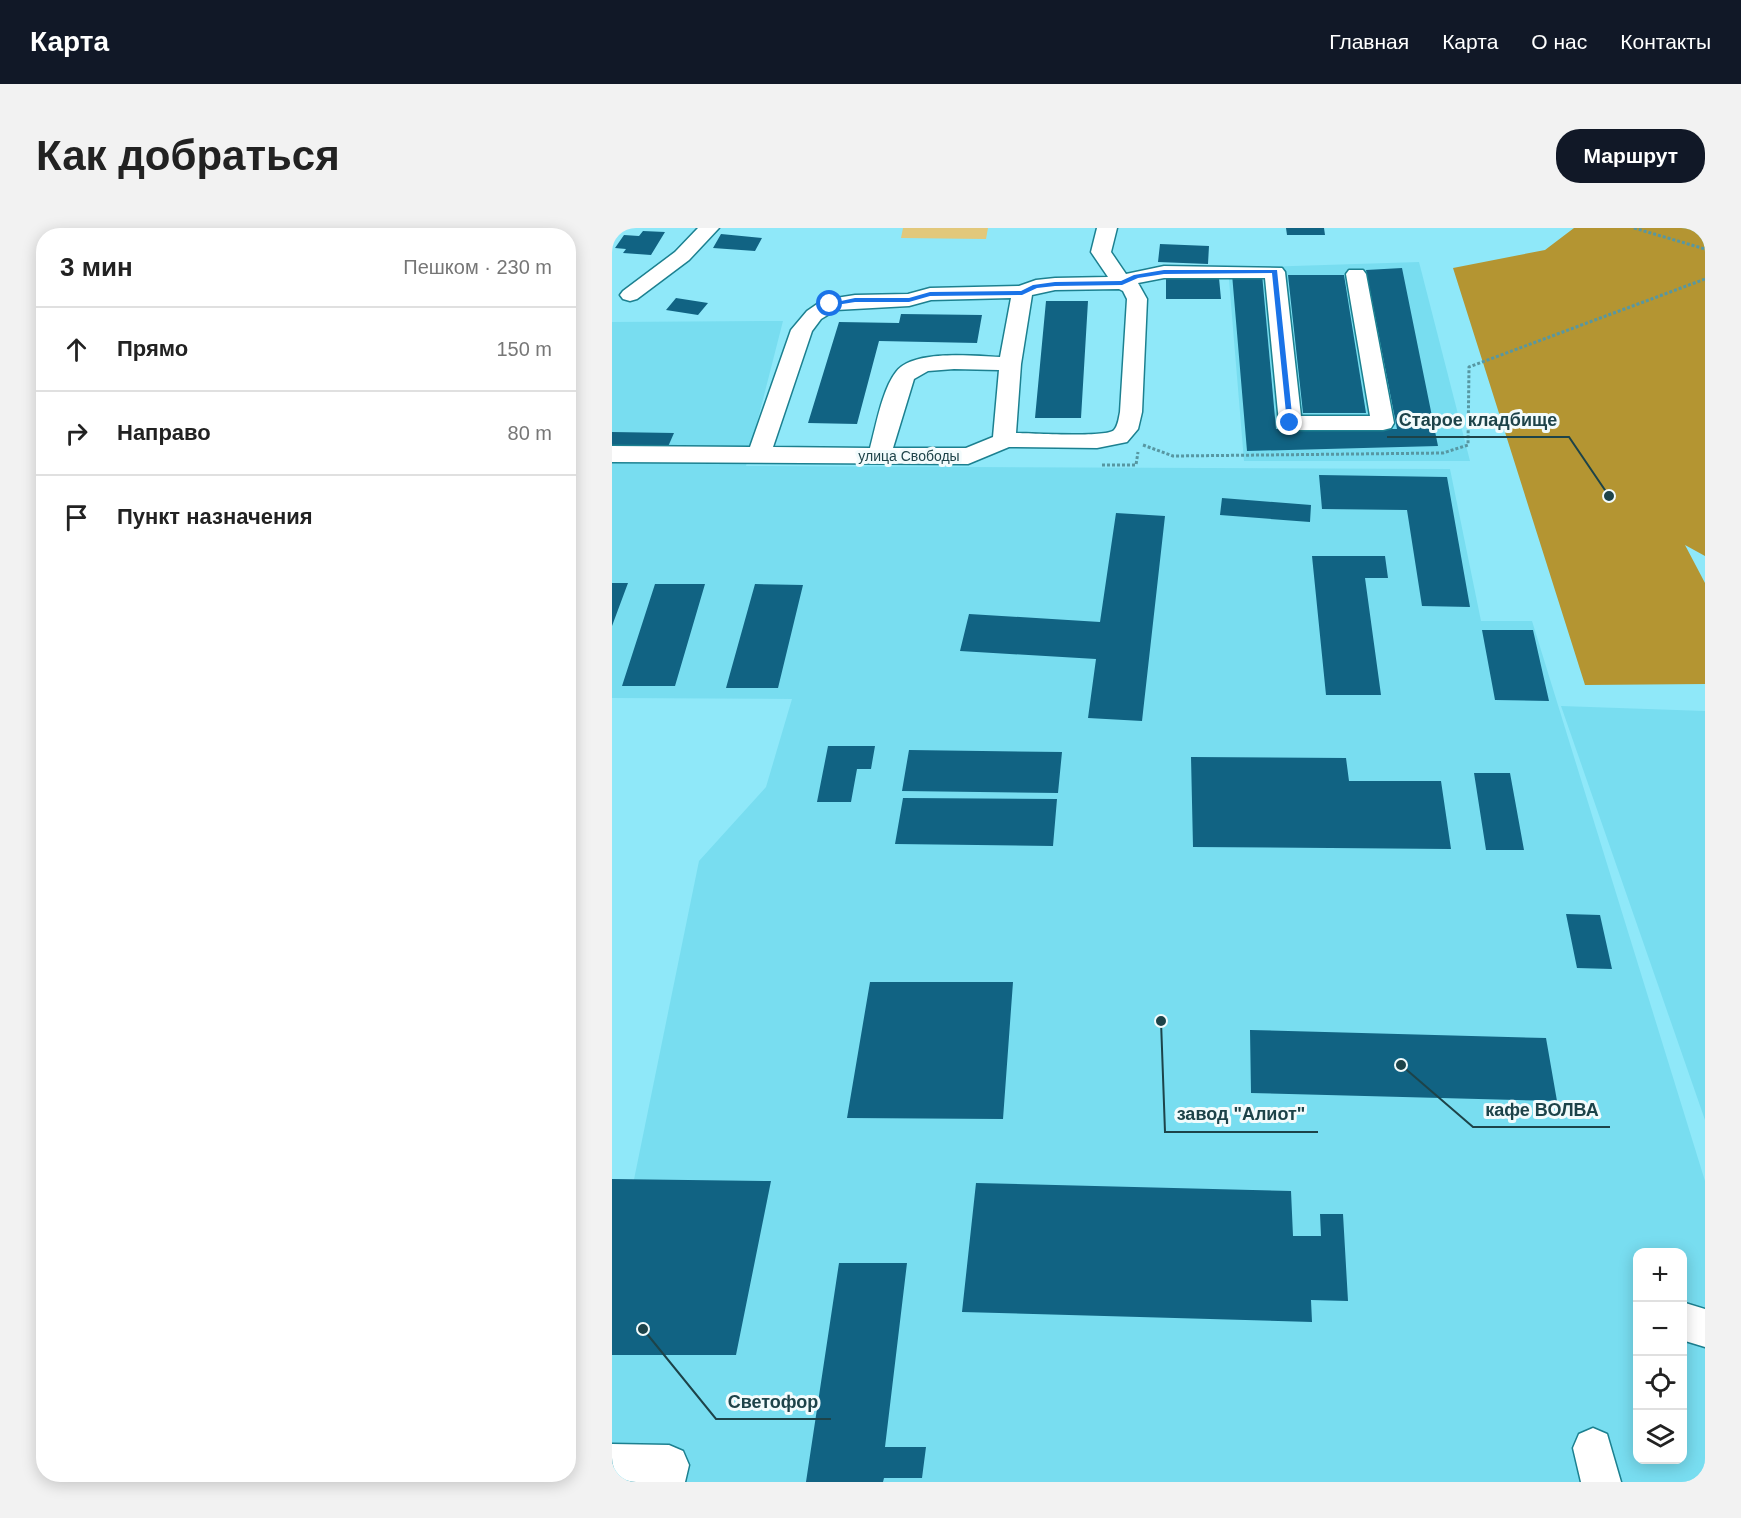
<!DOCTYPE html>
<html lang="ru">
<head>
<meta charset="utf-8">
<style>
	:root { --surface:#fff; --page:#f2f2f2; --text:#222; --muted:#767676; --line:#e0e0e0; --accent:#111827 }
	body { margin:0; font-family:Arial,sans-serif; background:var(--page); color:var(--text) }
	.controls { position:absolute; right:18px; bottom:18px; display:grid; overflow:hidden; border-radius:12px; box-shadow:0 3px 15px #0003 }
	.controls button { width:54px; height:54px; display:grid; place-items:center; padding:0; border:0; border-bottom:2px solid var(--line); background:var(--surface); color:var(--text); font:30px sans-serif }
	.stop { position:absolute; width:18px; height:18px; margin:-14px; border:4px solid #1a73e8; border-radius:50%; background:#fff }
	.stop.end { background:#1a73e8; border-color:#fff; box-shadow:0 2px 6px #0008 }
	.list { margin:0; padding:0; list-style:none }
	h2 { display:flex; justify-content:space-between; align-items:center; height:78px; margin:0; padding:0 24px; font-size:26px }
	h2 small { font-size:20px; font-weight:400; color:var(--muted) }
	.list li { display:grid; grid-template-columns:39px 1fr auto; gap:18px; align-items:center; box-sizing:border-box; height:84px; padding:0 24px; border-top:2px solid var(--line) }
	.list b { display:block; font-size:22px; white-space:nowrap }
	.list em { font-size:20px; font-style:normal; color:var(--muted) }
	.icon { flex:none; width:33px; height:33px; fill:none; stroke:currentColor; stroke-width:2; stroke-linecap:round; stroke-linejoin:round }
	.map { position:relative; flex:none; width:1093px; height:1254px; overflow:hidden; border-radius:24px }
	header { display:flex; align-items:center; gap:36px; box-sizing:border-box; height:84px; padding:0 30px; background:var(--accent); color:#fff }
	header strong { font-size:28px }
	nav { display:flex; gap:33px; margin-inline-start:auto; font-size:21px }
	.intro { display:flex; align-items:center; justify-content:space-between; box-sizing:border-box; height:144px; padding:0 36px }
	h1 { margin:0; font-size:42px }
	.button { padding:15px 27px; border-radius:24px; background:var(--accent); color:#fff; font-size:21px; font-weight:700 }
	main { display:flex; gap:36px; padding:0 36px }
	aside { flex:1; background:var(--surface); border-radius:24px; box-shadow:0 3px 15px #0003 }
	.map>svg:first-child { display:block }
	.built { fill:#78ddf0; fill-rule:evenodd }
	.green { fill:#e2c87b }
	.forest { fill:#b49532 }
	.building { fill:#116383 }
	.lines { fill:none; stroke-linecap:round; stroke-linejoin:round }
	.minor-casing { stroke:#1c8090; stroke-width:3 }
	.path { stroke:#5797a2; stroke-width:3; stroke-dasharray:3 2; stroke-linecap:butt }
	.minor { fill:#fff; fill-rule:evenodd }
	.route { fill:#1a73e8 }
	.labels { text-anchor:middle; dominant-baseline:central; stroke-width:6; stroke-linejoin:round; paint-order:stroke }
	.far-street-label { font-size:14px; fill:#1d4349; stroke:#f2fbfc }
	.leader { fill:none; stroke:#1d4349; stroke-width:2 }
	.callout-dot { fill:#1d4349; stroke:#f2fbfc; stroke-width:2 }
	.callout-label { font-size:18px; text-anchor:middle; font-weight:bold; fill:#1d4349; stroke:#f2fbfc; stroke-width:6; stroke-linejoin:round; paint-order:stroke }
</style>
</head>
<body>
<header>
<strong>Карта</strong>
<nav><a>Главная</a><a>Карта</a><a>О нас</a><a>Контакты</a></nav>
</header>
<div class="intro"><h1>Как добраться</h1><a class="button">Маршрут</a></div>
<main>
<aside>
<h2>3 мин<small>Пешком · 230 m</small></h2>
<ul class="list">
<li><svg class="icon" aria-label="ahead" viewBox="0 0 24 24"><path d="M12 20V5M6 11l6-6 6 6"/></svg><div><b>Прямо</b></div><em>150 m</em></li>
<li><svg class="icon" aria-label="right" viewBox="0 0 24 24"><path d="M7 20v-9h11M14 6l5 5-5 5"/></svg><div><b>Направо</b></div><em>80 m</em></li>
<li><svg class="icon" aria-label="arrive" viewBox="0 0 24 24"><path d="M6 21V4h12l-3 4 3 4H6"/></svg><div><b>Пункт назначения</b></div></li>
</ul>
</aside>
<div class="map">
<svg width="1093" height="1254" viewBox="0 0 1093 1254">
	<rect width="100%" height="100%" fill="#8fe8f9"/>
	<path class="built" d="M807,34l51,199h-226l-16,-193z
		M171,93l-37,145 704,3 31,152h51l173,560v301h-1093v-278h17l70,-343 67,-74 26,-88 -180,-1v-376zM1026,1024h44v208h-44z
		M949,478l144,5v409z"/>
	<path class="green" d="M291,0h85l-2,11 -85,-1z"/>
	<path class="forest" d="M962,0h131v328l-20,-11 20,38v101l-120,1 -132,-417 92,-18z"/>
	<path class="building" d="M674,0h38l1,7h-38z
		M31,3l22,1 -14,23 -28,-2 3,-4 -11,-1 9,-13 15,1z
		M109,6l41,4 -7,13 -42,-3z
		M548,16l49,2 -1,18 -50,-2z
		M790,40l36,178 -191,5 -15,-177h30l14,155h121l-31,-159z
		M676,47h56l22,138h-63z
		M554,50h53l2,21h-55z
		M64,70l32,5 -10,12 -32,-5z
		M434,73h42l-7,117h-46z
		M289,86l81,1 -5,28 -98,-2 -22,83 -49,-1 31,-101 60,1z
		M0,204l62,1 -7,16h-55z
		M707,247l128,2 23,130 -48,-1 -15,-96 -85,-1z
		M610,270l89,7 -1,17 -90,-7z
		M504,285l49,3 -23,205 -54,-3 8,-59 -136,-8 9,-37 131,8z
		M700,328h73l3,22h-23l16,117h-55z
		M0,355h16l-16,43z
		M43,356h50l-30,102h-53z
		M143,356l48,1 -25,103h-52z
		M870,402h51l16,71 -54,-1z
		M216,518h47l-4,23h-14l-6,33h-34z
		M297,522l153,2 -4,41 -156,-2z
		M579,529l155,1 3,23h92l10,68 -258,-2z
		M862,545h36l14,77h-38z
		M291,570l154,1 -4,47 -158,-2z
		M954,686l34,1 12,54 -35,-1z
		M258,754h143l-10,137 -156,-1z
		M638,802l296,8 11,63 -306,-8z
		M0,951l159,2 -35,174h-124z
		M364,955l315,8 2,45h28l-1,-22h23l5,87 -37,-1 1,22 -350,-10z
		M227,1035h68l-22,184h41l-4,31h-38l-1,4h-77z"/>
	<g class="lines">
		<g class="minor-casing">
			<path id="minor" d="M86,0h21l-30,32 -52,39 -7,2 -7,-2 -3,-4 3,-4 52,-39z
				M485,0h20l-6,24 15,22 38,-8 118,2 3,4 16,144h69l-24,-142 3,-4h14l3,4 28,149 -3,5 -8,2h-93l-8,-2 -3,-5 -14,-145h-101l-26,5 9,16 -5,113 -4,17 -11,13 -30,6 -88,-1 -41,17 -356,-2v-16l138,1 41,-117 16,-19 16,-11 32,-5 53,-1 22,-6 89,-2 17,-6 19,-2 53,-1 -17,-25zM507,61l4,2 4,8 -7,113c-1,5 -2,14 -6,18 -8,8 -83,3 -98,3l5,-69 11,-69 23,-5zM399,70l-11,59c-26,-1 -87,-8 -104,15 -14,18 -20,54 -26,76l-97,-1 39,-116 9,-12 15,-9 73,-4 22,-6zM342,141l45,1 -6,67 -27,11h-73l21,-69 14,-8z
				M1070,1074l23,7v38l-23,-7z
				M981,1200l14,6 14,48h-40l-8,-34 6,-14z
				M0,1216l57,1 14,6 6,14 -4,17h-73z"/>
		</g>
		<path class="path" d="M1022,0l71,21
			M531,217l30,11 270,-3 25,-8 1,-78 236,-88
			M490,237h34l2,-13"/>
		<use href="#minor" class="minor"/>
	</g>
	<path class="route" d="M552,42h113l16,154 -6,-1 -15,-150 -108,1 -26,4 -16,7 -67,1 -18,2 -15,7 -92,1 -21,6h-54l-25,4 -3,-2 28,-6h54l21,-6 91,-1 12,-6 22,-3 66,-1 13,-6z"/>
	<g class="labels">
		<g class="far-street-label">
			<text x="297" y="228">улица Свободы</text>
		</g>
	</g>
	<path class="leader" d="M997 268L957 209H775M789 837L861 899H998M549 793L553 904H706M31 1101L104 1191H219"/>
	<g class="callout-dot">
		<circle cx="997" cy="268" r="6"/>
		<circle cx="789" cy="837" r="6"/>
		<circle cx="549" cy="793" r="6"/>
		<circle cx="31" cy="1101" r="6"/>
	</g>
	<g class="callout-label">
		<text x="866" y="198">Старое кладбище</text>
		<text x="930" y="888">кафе ВОЛВА</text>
		<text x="629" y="892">завод "Алиот"</text>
		<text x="161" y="1180">Светофор</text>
	</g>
</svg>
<div class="controls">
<button>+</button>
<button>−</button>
<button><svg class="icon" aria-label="locate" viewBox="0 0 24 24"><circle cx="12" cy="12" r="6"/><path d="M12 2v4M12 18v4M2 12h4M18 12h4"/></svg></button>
<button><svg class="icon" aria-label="layers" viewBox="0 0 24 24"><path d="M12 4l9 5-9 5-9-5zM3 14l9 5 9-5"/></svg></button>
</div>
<div class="stop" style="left:218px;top:76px"></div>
<div class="stop end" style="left:678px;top:195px"></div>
</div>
</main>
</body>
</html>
